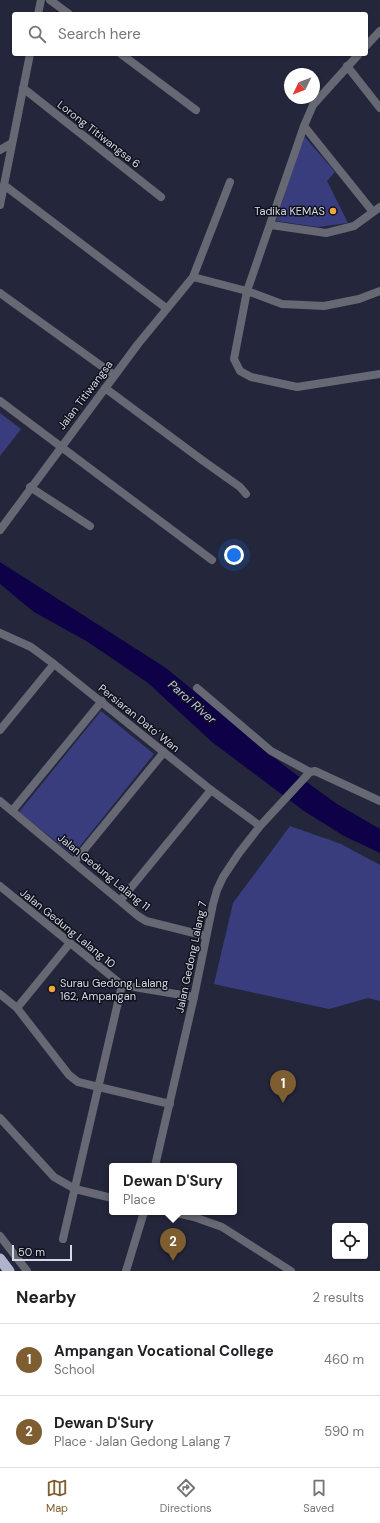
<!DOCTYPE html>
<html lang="en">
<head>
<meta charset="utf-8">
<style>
	:root { --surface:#fff; --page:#f2f2f2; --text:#202124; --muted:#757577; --line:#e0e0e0; --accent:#7e5d31 }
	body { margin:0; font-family:"DM Sans",sans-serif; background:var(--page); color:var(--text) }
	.controls { position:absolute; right:12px; bottom:12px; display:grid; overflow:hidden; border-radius:4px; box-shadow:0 1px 3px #0004 }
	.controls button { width:36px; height:36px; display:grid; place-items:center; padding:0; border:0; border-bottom:1px solid var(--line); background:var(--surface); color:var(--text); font:20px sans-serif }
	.compass { position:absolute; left:284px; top:68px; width:36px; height:36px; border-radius:50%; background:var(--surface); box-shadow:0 1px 3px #0004; rotate:227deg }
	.scale { position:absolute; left:12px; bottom:10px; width:60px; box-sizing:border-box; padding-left:4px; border:2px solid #d6d9e7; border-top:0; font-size:11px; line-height:14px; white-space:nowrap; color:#d6d9e7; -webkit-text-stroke:3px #10111b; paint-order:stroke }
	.you { position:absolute; left:234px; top:555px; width:14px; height:14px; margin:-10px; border:3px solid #fff; border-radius:50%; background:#1a73e8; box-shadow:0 0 0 6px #1a73e833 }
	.badge { display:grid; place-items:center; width:26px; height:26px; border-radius:50%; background:var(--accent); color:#fff; font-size:13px; font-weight:700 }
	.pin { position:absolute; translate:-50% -33px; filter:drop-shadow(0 1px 2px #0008) }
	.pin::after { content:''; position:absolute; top:21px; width:14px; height:12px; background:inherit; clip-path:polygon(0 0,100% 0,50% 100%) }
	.popup { position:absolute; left:109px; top:1163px; width:128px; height:52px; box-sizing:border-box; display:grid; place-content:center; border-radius:4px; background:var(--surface); filter:drop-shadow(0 1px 3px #0005); font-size:13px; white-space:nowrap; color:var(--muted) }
	.popup b { font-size:15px; color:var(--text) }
	.popup::after { content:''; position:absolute; left:50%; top:100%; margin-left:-8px; border:8px solid transparent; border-top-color:var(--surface) }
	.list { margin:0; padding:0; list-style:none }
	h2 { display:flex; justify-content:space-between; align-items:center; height:52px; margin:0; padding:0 16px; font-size:17px }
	h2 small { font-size:13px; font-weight:400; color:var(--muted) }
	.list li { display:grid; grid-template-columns:26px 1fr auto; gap:12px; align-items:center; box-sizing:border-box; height:72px; padding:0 16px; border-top:1px solid var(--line) }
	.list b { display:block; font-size:15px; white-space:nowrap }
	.list p { margin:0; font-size:13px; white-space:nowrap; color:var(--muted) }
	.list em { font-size:13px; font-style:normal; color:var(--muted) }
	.icon { flex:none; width:22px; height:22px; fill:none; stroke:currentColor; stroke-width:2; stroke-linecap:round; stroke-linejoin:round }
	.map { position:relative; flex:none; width:380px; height:1271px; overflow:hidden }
	.search { position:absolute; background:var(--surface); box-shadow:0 1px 3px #0004; left:12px; right:12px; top:12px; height:44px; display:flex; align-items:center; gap:10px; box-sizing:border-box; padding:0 14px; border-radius:4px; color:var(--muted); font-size:15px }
	.sheet { height:196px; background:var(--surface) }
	nav { display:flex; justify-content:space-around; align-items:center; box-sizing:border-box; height:56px; border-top:1px solid var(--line); background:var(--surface); font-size:11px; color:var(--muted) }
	nav a { display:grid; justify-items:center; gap:2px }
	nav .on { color:var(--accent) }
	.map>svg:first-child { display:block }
	.green { fill:#393d7e }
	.water { fill:#0f0147 }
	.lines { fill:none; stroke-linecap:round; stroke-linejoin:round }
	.minor { stroke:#666873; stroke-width:8 }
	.tertiary { stroke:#666873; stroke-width:8 }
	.trunk { stroke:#afb4cc; stroke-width:11 }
	.poi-dot { fill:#f1a640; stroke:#10111b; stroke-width:1.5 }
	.labels { text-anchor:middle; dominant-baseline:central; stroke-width:3; stroke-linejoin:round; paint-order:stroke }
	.street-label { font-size:11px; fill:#d6d9e7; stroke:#10111b }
	.poi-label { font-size:11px; fill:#d6d9e7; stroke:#10111b; text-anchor:end }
	.water-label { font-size:12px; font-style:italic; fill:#bec5ef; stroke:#10111b }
</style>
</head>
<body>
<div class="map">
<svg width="380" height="1271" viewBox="0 0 380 1271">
	<rect width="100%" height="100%" fill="#24273c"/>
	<path class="green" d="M304,136l31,36 -8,9 21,42 -30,4 -42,-6z
		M0,413l21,16 -21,27z
		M101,711l53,43 -81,101 -54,-43z
		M290,826l51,18 39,21v136l-12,-3 -39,11 -115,-25 19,-81z"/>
	<path class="water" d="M0,562l166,106 120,99 51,37 43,25v24l-36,-17 -40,-25 -92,-69 -64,-59 -60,-41 -54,-30 -34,-28z"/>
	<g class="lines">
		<path class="minor" d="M50,0l19,14
			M38,14l3,-14
			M366,46l14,-15
			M121,54l75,56
			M359,54l-46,51 -9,21 -57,165 -13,68 6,12 11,6 46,10 83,-13
			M347,66l33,42
			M23,88l138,109
			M304,126l69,86
			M0,150l12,-7
			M4,185l162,123
			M0,205l30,-151
			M271,225l55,8 28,-7 26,-19
			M193,277l54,14 35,13 42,2 35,-7 21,-8
			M0,293l114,82
			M105,388l97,72 38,27 6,7
			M0,401l212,159
			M30,487l60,39
			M0,530l138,-186 55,-67 37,-95
			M197,688l74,63 39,21
			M0,730l54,-66
			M0,801l138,115 8,5 60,15
			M12,811l90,-110
			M74,862l90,-110
			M0,886l122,99 72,12
			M120,901l91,-111
			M0,994l17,14 52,67 9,7 92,22
			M17,1008l53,-65
			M0,1118l54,59 21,12 37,9
			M172,1212l22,5 28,10 69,44
			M0,1236l27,35
			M63,1239l59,-254"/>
		<path class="tertiary" d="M0,633l31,14 23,17 157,126 49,36
			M155,1166l39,-169 19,-93 4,-14 6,-13 16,-24 21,-27 50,-54 5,-1 65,30
			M126,1271l18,-59"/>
		<path class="trunk" d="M0,1259l9,12"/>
	</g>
	<g class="poi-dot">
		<circle cx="333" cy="211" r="4"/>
		<circle cx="52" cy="989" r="4"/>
	</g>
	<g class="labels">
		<g class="street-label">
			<text transform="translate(99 134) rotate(38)">Lorong Titiwangsa 6</text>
			<text transform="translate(85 395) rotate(-53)">Jalan Titiwangsa</text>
			<text transform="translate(139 718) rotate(39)">Persiaran Dato' Wan</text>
			<text transform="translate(104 872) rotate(39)">Jalan Gedung Lalang 11</text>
			<text transform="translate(68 928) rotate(39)">Jalan Gedung Lalang 10</text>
			<text transform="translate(191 957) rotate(-78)">Jalan Gedong Lalang 7</text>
		</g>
		<g class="poi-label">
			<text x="325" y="211">Tadika KEMAS</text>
			<text x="60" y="983" text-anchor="start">Surau Gedong Lalang<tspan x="60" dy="13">162, Ampangan</tspan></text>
		</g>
		<g class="water-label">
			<text transform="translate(192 702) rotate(41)">Paroi River</text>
		</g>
	</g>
</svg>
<div class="controls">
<button><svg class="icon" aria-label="locate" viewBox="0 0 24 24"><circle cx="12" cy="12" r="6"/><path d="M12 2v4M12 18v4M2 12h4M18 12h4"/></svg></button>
</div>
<svg class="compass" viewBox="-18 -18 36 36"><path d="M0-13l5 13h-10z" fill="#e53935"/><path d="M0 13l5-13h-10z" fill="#757577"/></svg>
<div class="scale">50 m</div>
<div class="you"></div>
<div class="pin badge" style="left:283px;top:1103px">1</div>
<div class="pin badge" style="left:173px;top:1261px">2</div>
<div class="popup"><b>Dewan D'Sury</b>Place</div>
<div class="search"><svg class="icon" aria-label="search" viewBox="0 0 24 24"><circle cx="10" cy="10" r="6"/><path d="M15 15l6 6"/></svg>Search here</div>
</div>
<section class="sheet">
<h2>Nearby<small>2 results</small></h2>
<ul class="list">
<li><span class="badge">1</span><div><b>Ampangan Vocational College</b><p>School</p></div><em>460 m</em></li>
<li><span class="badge">2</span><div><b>Dewan D'Sury</b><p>Place · Jalan Gedong Lalang 7</p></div><em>590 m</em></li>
</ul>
</section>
<nav>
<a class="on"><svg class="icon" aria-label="map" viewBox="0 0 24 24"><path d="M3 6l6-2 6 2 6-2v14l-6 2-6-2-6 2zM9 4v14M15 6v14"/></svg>Map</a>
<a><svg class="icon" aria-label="directions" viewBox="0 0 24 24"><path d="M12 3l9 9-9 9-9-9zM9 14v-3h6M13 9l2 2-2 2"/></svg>Directions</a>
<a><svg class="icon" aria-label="saved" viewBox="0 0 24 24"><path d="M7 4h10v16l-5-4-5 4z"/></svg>Saved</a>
</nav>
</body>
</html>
